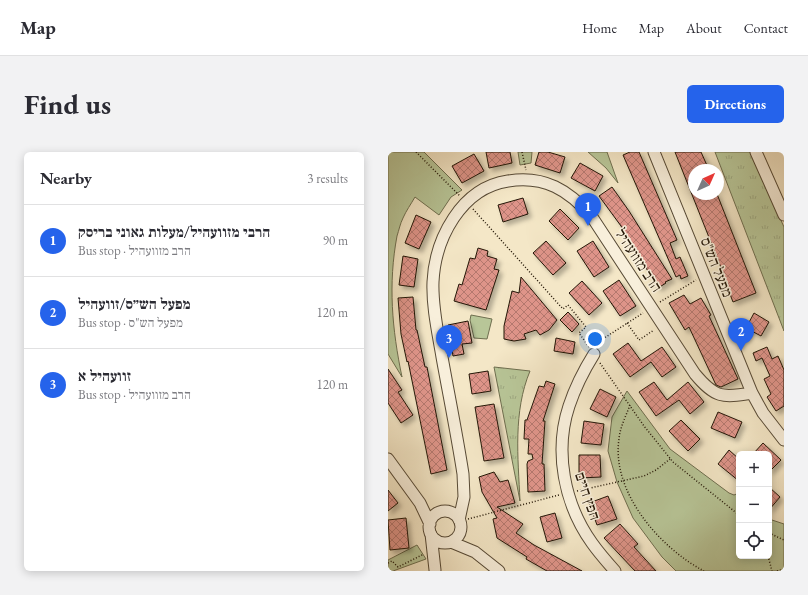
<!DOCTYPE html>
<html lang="en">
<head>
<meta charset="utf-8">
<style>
	:root { --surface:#fff; --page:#f2f2f3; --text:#2b2b33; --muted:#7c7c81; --line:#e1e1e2; --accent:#2563eb }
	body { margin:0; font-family:"EB Garamond","Frank Ruhl Libre",serif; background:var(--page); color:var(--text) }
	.controls { position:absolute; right:12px; bottom:12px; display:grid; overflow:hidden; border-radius:6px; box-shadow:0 2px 10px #0003 }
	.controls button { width:36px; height:36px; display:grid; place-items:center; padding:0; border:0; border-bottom:1px solid var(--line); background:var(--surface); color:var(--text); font:20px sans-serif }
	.compass { position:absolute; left:300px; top:12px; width:36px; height:36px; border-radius:50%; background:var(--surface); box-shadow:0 2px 10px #0003; rotate:45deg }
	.you { position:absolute; left:207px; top:187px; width:14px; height:14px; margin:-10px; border:3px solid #fff; border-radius:50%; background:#1a73e8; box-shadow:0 0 0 6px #1a73e833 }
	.badge { display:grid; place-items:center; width:26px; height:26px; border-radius:50%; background:var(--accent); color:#fff; font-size:13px; font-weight:700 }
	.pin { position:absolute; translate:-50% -33px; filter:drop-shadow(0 1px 2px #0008) }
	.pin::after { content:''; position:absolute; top:21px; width:14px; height:12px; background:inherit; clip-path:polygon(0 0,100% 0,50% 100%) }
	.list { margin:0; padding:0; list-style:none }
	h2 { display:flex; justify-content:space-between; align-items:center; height:52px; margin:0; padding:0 16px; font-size:17px }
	h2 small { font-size:13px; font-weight:400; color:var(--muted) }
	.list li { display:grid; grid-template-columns:26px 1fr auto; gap:12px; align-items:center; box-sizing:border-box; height:72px; padding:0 16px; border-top:1px solid var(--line) }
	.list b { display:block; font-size:15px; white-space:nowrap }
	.list p { margin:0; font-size:13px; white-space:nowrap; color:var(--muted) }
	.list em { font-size:13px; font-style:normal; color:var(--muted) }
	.icon { flex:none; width:22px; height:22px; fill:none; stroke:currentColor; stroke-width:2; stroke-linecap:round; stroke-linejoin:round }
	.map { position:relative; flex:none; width:396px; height:419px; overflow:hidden; border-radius:6px }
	header { display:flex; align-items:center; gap:24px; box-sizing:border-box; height:56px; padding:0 20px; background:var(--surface); border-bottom:1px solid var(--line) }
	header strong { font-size:19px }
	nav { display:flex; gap:22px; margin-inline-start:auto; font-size:14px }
	.intro { display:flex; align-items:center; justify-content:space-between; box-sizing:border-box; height:96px; padding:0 24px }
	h1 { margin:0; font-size:28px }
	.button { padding:10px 18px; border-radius:6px; background:var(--accent); color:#fff; font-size:14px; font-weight:700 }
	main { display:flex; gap:24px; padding:0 24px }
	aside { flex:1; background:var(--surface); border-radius:6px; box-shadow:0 2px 10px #0003 }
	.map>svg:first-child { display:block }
	.grass { fill:url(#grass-tufts); stroke:#6e6e4f }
	.green { fill:#b8c698; stroke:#6e6e4f }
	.building { fill:url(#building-cross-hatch); stroke:#231606; filter:url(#shadow) }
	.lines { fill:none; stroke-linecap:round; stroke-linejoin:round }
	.minor-casing { stroke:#574a36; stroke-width:13 }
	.path { stroke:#231606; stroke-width:1.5; stroke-dasharray:1 2; stroke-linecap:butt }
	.minor { stroke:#f8efdb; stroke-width:11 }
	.labels { text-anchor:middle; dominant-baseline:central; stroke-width:3; stroke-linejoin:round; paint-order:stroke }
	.street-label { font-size:15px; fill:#231606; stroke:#f8efdb }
</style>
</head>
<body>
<header>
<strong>Map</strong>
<nav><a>Home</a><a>Map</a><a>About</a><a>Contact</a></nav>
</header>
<div class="intro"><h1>Find us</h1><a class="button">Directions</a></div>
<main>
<aside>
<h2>Nearby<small>3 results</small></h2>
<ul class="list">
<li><span class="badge">1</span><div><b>הרבי מזוועהיל/מעלות גאוני בריסק</b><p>Bus stop · הרב מזוועהיל</p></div><em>90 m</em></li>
<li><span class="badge">2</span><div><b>מפעל הש״ס/זוועהיל</b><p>Bus stop · מפעל הש&quot;ס</p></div><em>120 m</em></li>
<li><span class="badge">3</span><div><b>זוועהיל א</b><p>Bus stop · הרב מזוועהיל</p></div><em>120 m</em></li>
</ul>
</aside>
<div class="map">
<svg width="396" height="419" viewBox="0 0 396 419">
	<defs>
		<pattern id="grass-tufts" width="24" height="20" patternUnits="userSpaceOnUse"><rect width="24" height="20" fill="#b8c698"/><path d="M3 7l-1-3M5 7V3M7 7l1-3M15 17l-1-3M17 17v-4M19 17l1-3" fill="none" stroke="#9ea982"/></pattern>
		<pattern id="building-cross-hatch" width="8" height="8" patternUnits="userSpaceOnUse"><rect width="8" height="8" fill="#de9489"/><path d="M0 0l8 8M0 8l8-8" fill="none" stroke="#b4786e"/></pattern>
		<filter id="shadow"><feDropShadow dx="3.5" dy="3.5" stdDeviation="2" flood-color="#0004"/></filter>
	</defs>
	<rect width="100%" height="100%" fill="#f4e7c7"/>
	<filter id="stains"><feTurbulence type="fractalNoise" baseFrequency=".005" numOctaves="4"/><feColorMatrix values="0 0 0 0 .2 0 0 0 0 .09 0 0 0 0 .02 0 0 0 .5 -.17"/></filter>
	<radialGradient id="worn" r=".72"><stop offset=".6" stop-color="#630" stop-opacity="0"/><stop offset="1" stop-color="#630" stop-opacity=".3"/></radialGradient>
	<path class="grass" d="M327,0h35l34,75v104z
		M106,215l36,4c-17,41 -12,86 -10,130z"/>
	<path class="green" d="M0,0h36l38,38 -11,7 -12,18 -24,-18c-4,7 -9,14 -12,21 -3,6 -4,12 -6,18 -9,48 -5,93 5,141l-14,-23z
		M130,0h14l-1,11 -11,2z
		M200,0h19l11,31 -12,-15z
		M83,163l21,4 -5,20 -13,-1 -4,-18z
		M239,239l43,58 59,44 5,2 5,-2v63h30v-37l15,5v47h-108l-14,-14 -29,-39 -16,-36 -9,-31 4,-34z
		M29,393l9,14 -33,12h-5v-11z"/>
	<path class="building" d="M98,0h24l2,11 -23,5z
		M151,0h9l17,5 -5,16 -25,-8z
		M242,0h9l38,88 -7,3 6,16 4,-2 8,19 -7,3 -1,-4 -4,2 -53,-122z
		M287,0h26l8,18h-15v24h23l39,99 -23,9 -10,-26 1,-1z
		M86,2l10,17 -22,12 -10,-17z
		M192,11l23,13 -8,15 -24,-13z
		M224,35l17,24 43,68 -7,3 1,1 -8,5 -37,-62 -22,-30z
		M135,46l5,16 -25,8 -5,-17z
		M172,57l19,19 -11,12 -19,-19z
		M28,63l15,7 -12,27 -14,-6z
		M158,89l20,22 -13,12 -20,-22z
		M205,89l16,26 -15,10 -17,-26z
		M90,96l10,3 -1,5 10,3 -3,10 5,1 -13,40 -32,-9 5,-17 3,1 8,-27 5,1z
		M15,104l15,3 -4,28 -15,-2z
		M133,125l36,43 -8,10 -9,5 -4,-5 -12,4 2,5 -12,2 -10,-2v-13l8,-35 7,2z
		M231,128l17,26 -16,10 -17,-25z
		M194,129l20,22 -13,12 -20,-22z
		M296,143l6,9 11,-6 10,17 -2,1 29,63 -17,8 -5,-2 -27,-58 -4,3 -16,-27z
		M25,145l3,33h1l8,37h2l20,103 -16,4 -23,-113 -1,1 -6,-28 -3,-36z
		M180,160l11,12 -7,8 -12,-12z
		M366,161l15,9 -8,14 -15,-8z
		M80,169l4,22 -10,1 2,10 -11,2 -5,-31z
		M168,186l19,4 -2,12 -19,-3z
		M240,191l13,18 21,-14 14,20 -14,10 -11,-15 -21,15 -17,-23z
		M379,195l5,12 6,-3 6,14v36l-8,5 -9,-14 4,-3 -7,-15 6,-3 -8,-18 -6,3 -3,-8z
		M0,217l14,21 -4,2 15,23 -12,8 -13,-20z
		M100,219l3,20 -19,3 -3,-20z
		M158,229l9,3 -12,37h2l-3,43h2l1,27 -17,1 -1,-28 1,-3 5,-2 -1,-5h-4l1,-15h-5l1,-19h2l12,-34 5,1z
		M266,230l13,18 21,-18 16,20 -14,12 -11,-14 -23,16 -17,-24z
		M212,237l16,8 -9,20 -17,-8z
		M106,252l10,54 -20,3 -9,-54z
		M330,260l24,10 -7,16 -24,-10z
		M293,268l19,19 -12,12 -19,-20z
		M196,269l20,3 -3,21 -20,-2z
		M375,291l18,17 -12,12v-18h-16z
		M341,298l10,9v22l-21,-17z
		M191,303h21l1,22 -22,1z
		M106,320l6,10 8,-2 7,23 -18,4 26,17 -7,9 18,12 48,26h-35l-21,-12 1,-2 -30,-19 -4,-19 4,-1 -15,-26 -3,-15z
		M381,335l11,10 -11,13z
		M0,338l10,13 -10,8z
		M220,344l9,23 -20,6 -8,-22z
		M167,361l7,25 -15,4 -7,-25z
		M18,366l3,30 -19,2 -2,-30z
		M232,372l18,20 -4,3 22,24h-21l-31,-33z"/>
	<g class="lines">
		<g class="minor-casing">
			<path id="minor" d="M266,0l98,241 11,20 21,27
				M368,0l28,63
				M206,202c-10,16 -19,34 -25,52 -15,45 -5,98 23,137 7,10 15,19 23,28
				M0,307l32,44 10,21
				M41 375a16 16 0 1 1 32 0a16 16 0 1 1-32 0Z
				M71,368l5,-23 -1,-23c-6,-39 -14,-78 -21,-117 -4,-24 -10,-50 -9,-75 2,-43 28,-94 75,-101 36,-6 61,9 84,36l103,157c20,24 27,24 57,19
				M43,382l4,36
				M63,390l24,10 24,19"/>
		</g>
		<path class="path" d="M28,0l44,44
			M134,0l4,18
			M85,57l90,100 5,-4 18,22 -7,6 10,14
			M272,150l36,-22
			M239,171l12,17 15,-10
			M207,192l48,-31
			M212,211l44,63 29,36 66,53
			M242,253c-4,11 -10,22 -11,34 -8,53 41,109 85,132
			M189,339l67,-15 12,-6 14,-11
			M80,367l91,-24
			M381,381l15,7
			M380,404l4,15
			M0,411l4,-2 6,6 26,-13
			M389,419l7,-2"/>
		<use href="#minor" class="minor"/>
	</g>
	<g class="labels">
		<g class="street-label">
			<text transform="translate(251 108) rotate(57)">הרב מזוועהיל</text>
			<text transform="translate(329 115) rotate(68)">מפעל הש"ס</text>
			<text transform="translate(200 344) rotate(71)">חפץ חיים</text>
		</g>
	</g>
	<rect width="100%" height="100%" filter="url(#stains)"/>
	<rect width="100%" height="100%" fill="url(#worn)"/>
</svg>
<div class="controls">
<button>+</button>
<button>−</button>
<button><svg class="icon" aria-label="locate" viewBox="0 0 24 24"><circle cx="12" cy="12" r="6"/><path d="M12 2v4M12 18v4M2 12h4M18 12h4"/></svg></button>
</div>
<svg class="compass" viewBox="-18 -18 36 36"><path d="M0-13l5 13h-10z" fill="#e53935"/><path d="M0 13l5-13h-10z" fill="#7c7c81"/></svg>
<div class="you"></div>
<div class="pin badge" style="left:200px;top:74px">1</div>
<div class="pin badge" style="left:353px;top:199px">2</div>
<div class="pin badge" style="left:61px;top:206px">3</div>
</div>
</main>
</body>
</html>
